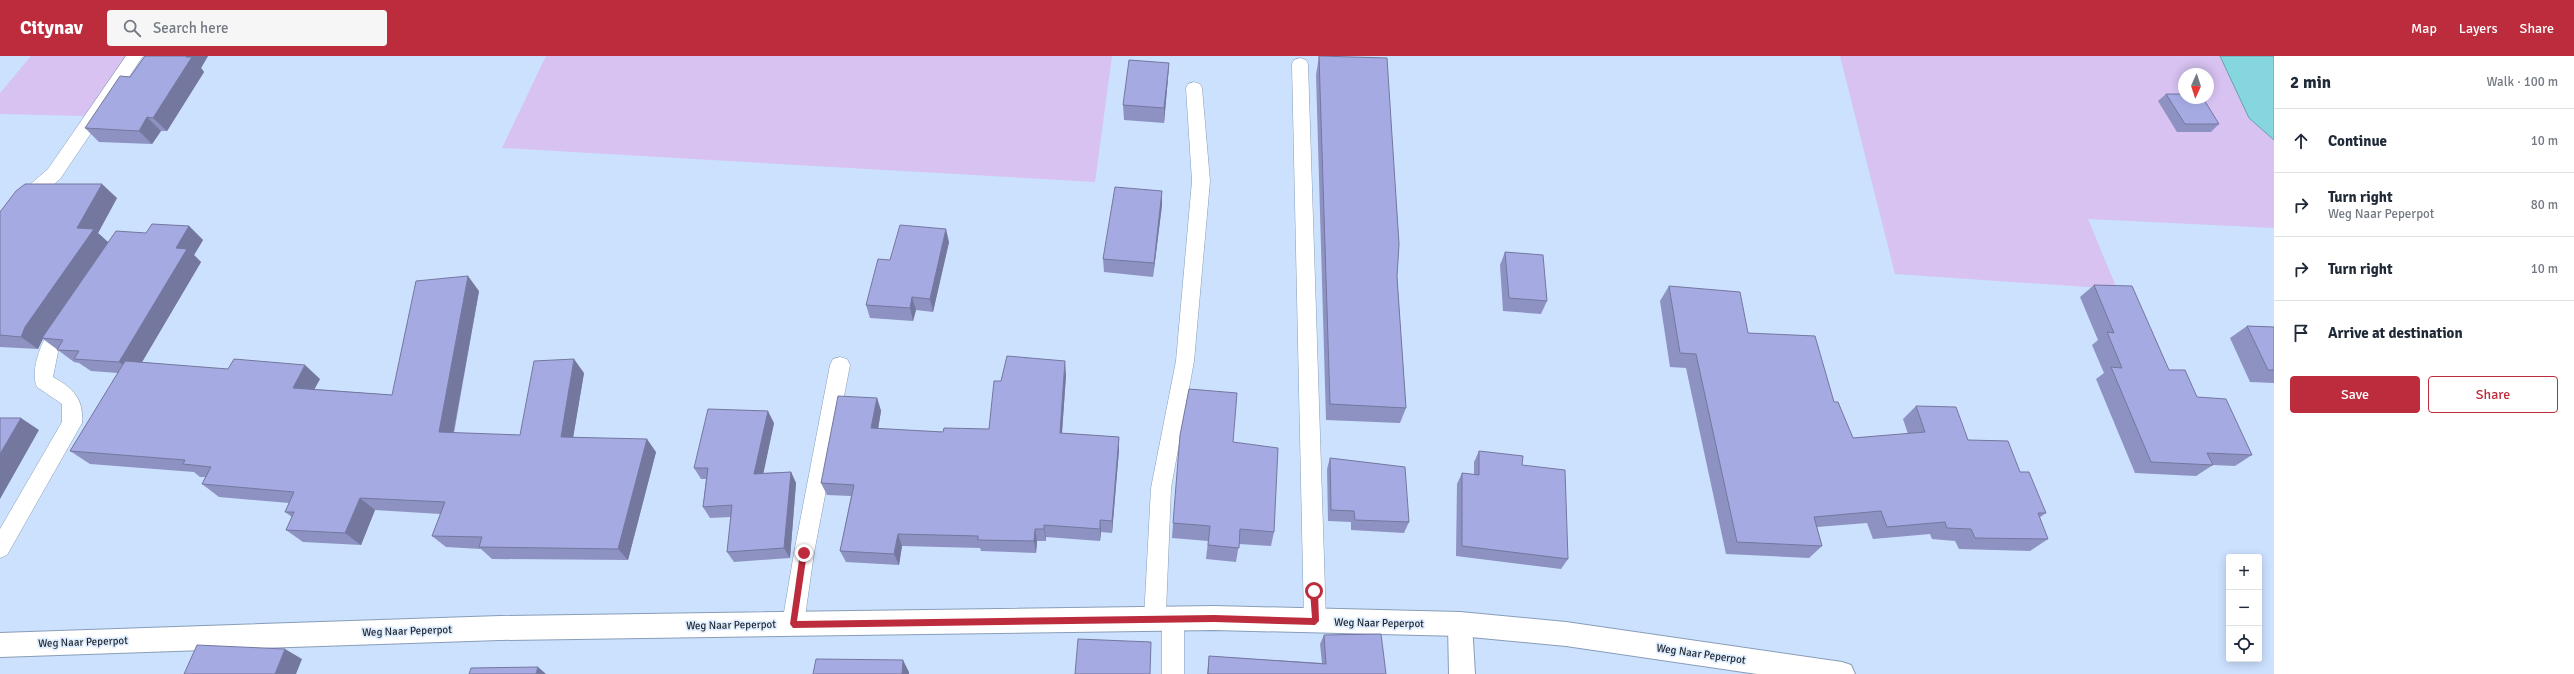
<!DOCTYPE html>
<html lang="en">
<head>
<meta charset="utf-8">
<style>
	:root { --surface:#fff; --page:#f6f6f7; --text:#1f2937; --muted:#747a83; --line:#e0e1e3; --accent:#bc2c3c }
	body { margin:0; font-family:Signika,sans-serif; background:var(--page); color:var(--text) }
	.controls { position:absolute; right:12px; bottom:12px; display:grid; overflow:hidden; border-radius:4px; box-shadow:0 2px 10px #0003 }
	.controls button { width:36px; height:36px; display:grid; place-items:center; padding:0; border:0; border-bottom:1px solid var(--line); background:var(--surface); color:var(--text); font:20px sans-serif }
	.compass { position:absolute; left:2178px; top:12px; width:36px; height:36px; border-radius:50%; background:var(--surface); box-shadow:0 2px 10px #0003; rotate:183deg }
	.stop { position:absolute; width:12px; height:12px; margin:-9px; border:3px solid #bc2c3c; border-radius:50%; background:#fff }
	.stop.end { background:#bc2c3c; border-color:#fff; box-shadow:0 1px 4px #0008 }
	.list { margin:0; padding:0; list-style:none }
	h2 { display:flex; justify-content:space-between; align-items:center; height:52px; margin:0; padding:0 16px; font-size:17px }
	h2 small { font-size:13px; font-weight:400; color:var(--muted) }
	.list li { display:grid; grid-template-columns:26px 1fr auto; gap:12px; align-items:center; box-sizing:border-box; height:64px; padding:0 16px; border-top:1px solid var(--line) }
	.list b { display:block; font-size:15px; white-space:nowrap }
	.list p { margin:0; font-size:13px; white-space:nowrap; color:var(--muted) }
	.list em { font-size:13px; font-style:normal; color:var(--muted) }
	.actions { display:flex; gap:8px; padding:12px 16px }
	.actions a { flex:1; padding:9px 0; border:1px solid var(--accent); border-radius:4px; text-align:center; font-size:14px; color:var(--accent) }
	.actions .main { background:var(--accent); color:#fff }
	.icon { flex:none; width:22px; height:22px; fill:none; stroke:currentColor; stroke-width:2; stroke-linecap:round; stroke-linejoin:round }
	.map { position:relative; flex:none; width:2274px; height:618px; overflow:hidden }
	header { display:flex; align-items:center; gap:24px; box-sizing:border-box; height:56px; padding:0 20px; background:var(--accent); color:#fff }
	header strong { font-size:19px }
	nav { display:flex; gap:22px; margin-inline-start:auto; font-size:14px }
	.search { width:280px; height:36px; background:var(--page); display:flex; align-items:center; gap:10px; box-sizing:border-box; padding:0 14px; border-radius:4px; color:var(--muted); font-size:15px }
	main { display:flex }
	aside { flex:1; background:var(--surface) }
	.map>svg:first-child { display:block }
	.green { fill:#d7c2f2; fill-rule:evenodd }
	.water { fill:#85d6de; stroke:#66a1aa }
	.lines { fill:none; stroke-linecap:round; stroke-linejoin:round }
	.lane-casing { stroke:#889db7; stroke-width:1 }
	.street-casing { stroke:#889db7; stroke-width:2 }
	.secondary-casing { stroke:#889db7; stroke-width:2 }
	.lane { fill:#fff; fill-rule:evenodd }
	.street { fill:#fff; fill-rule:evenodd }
	.secondary { fill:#fff; fill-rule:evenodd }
	.wall { fill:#8e92c2 }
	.shaded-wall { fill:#74779e }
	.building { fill:#a5aae2; stroke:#74779e }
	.route { fill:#bc2c3c }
	.labels { text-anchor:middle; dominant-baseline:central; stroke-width:3.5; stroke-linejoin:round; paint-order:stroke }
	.street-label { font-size:11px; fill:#1d252f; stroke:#e0eeff }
</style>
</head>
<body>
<header>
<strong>Citynav</strong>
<div class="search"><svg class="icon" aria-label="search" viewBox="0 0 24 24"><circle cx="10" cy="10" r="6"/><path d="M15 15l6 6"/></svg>Search here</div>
<nav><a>Map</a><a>Layers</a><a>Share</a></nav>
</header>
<main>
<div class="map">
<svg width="2274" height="618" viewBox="0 0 2274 618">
	<rect width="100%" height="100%" fill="#cbe1fe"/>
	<path class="green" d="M31,0h98l-43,60 -86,-2v-21z
		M546,0h566l-17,126 -593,-34z
		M1840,0h380l29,62 25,22v88l-186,-9 29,70 -222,-15zM2184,18h24v24h-24z"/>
	<path class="water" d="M2220,0h54v84l-25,-22z"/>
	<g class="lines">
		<g class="lane-casing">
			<path id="lane" d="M126,0h17l-83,123 -29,25 -25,34 -6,2v-20l19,-26 29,-25z
				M1300,2l6,2 2,4 18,557 -3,7 -8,3 -8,-3 -3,-7 -12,-557 2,-4z
				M1194,26l6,2 2,4 8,93 -16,180 -23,127 -5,124 7,-3 8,3 3,7v55h-22v-48l-7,3 -8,-3 -3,-7 7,-131 25,-127 16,-180 -6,-93 2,-4z
				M66,260l7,3 2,5 -17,28 -5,25c20,11 31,22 29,46l-75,132 -7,3v-29l62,-107v-18l-25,-17c-9,-19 10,-64 29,-71z
				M840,301l7,2 3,6 -36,188 -10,71 -3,7 -8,3 -8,-3 -3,-7 12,-71 36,-188 3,-6z"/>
		</g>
		<g class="street-casing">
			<path id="street" d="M1460,556l9,4 3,8 3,50h-26l-1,-50 3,-8z"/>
		</g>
		<g class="secondary-casing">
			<path id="secondary" d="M1214,550l246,6 106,10 276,40 9,3 4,9h-98l-191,-28 -106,-10 -246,-6 -714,10 -500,17v-24l500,-17z"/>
		</g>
		<use href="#lane" class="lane"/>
		<use href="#street" class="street"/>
		<use href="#secondary" class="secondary"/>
	</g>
	<path class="wall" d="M145,0h63l-7,12 3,4 -37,59h-6l-9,13 -53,-2 -14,-14 45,-51z
		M1319,0l78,221 9,131 -6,15 -74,-3 -10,-345z
		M1169,7l-1,15 -4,45 -40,-3 -1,-15z
		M2166,38l53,30 -8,8h-34l-19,-31z
		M1162,135v14l-9,72 -49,-5 -1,-13z
		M117,142l-19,35 10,9 38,-9 43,-7 14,14 -9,15 7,7 -59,100 178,17 -6,10 78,6 87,-104 -25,142 66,2 64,-62 -11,64 83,15 -28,108 -136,-1 -11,-10 -35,-2 -14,-11 8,-22 -65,-4 -14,35 -58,-3 -17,-12 6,-13 -7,-5 4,-9 -70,-6 -17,-13 3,-7h-5l-6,-5 -104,-8 -20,-13 48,-78 -27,-2 -12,-8 -5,-1 -31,-23 -5,10 -38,-2v-135z
		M949,186l-16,70 -17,-2 -3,11 -43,-3 -4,-13 24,-45z
		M1505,196l42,49 -6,13 -38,-3 -3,-46z
		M2094,229l75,85 83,85 -17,11 -22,-1 -17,11 -61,-3 -39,-94 8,-6 -12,-28 6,-5 -18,-43z
		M1669,230l79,47 86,69 19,36 55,-4 -5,-15 13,-13 52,34 52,32 26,41 -7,5 9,21 -18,12 -71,-2 -4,-8 -23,-2 -2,-5 -57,5 -6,-16 -50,4 5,19 -13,12 -83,-4 -40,-186 -16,-1 -10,-66z
		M2247,270l27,1v56l-24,-1 -20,-44z
		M1066,319l-4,58 57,4v13l-7,83 -11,-1 -1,9 -54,-4v4h-9l-1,12 -55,-2 -1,-3 -78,-2 -3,19 -53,-3 -6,-11 11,-55 -24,-1 -6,-12 56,-85 4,13 -3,18 65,3 46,-3 12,-48z
		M774,367l-11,50 28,-1 5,11 -6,75 -56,4 -7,-10 4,-35 -21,1 -7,-11 3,-28h-5l-7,-11z
		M1233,386l41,90 -3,14 -32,-2 -3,18 -30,-3 2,-18 -36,-3 1,-15z
		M1479,395l43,14 46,94 -7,10 -105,-13 1,-72 5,-11 12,2v-13z
		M1330,402l79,64 -5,11 -53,-3v-8l-23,-1 -1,-52z
		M1324,579l62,39h-179l2,-18 113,7 -2,-19z"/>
	<path class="shaded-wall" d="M187,0h21l-7,12 3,4 -37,59 -14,-13z
		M1169,7l-1,15 -4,45v-15z
		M147,61l14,14 -9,13 -13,-13z
		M102,128l15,14 -19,35 11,10 -67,97 -4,9 -17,-12 4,-10 52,-99z
		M1162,135v14l-9,72 1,-14z
		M189,170l14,14 -9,15 7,7 -66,112 -16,-12 57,-114z
		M946,173l3,13 -16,70 -3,-13z
		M468,220l11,15 -28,154 -12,-13z
		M912,241l4,13 -3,11 -3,-13z
		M574,303l10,14 -13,77 -10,-13z
		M1065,305l1,14 -5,71 -1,-13z
		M305,309l15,14 -12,22 -15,-13z
		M877,342l4,13 -5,30 -5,-13z
		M768,355l6,12 -13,62 -7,-11z
		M21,362l18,12 -39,69v-45z
		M1119,381v13l-7,83v-12z
		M647,383l9,13 -28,108 -10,-11z
		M791,416l5,11 -6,75 -6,-10z
		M360,442l15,12 -14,35 -16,-12z
		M1100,464l1,12 -1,9z
		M1044,469l2,12v4l-2,-12z
		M1035,473l2,12 -1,12 -2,-12z
		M898,478l4,12 -3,19 -5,-11z
		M285,593l17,10 -6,15h-21z
		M903,604l6,12v2h-7z
		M538,611l8,7h-10z"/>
	<path class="building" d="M145,0h42l-1,1h6l-39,61 -6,-1 -8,14 -54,-3 35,-52 10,1z
		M1319,0l68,2 12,186 -2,33 9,131 -76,-4z
		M1129,4l40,3 -5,45 -41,-3z
		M2166,38h18v4h19l16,26h-34z
		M25,128h77l-25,44 17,1 -69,98 -4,10 -21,-2v-123l16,-21z
		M1115,131l47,4 -8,72 -51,-4z
		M152,168l37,2 -13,22 11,1 -68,113 -45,-3 5,-8 -22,-1 6,-10 -21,-2 74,-107 30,2z
		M900,169l46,4 -16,70 -18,-2 -2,11 -44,-3 12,-46 12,1z
		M1505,196l38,3 4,46 -38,-3z
		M468,220l-29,156 81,3 14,-74 40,-2 -13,78 86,2 -29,110 -139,-2 3,-10 -50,-1 13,-34 -85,-4 -15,35 -59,-3 8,-18h-9l9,-20 -92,-8 9,-17 -28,-3 2,-4 -115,-9 55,-90 103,8 6,-10 71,6 -12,23 99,7 24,-114z
		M2094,229l38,1 37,84h16l12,27 29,2 26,56 -45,-2 6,12 -62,-3 -40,-95 11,1 -15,-36 7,1z
		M1669,230l71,6 8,41 67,3 19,66h4l15,36 72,-6 -9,-26 40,1 12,33 40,1 12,31h9l17,41h-8l10,26 -73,-1 -4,-9 -24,-1 -2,-6 -58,5 -6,-16 -67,6 8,29 -85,-4 -41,-188 -16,-1z
		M2247,270l27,1v43h-6z
		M1007,300l58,5 -5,72 59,4 -7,84 -12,-1v9l-56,-4v4h-9l-1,12 -56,-1v-4l-80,-2 -4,20 -54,-3 14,-66 -33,-2 17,-87 39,2 -6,30 72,4 1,-4 45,1 5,-48h7z
		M1189,333l48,4 -4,49 45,6 -4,84 -34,-3 -1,19 -31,-3 2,-19 -37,-3 7,-88z
		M708,353l60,2 -14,63 37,-2 -7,76 -57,4 5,-47 -29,2 5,-39h-14z
		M0,362h21l-21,36z
		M1479,395l44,5 -1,9 43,5 3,89 -106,-13v-73l17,2z
		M1330,402l75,9 4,55 -54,-2 -1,-9 -23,-1z
		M1381,578l5,40h-178l1,-18 117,8 -2,-29z
		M1078,583l73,3 -1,32h-75z
		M197,589l88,4 -10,25h-91z
		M816,603l87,1 -1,14h-89z
		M538,611l-2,7h-67l2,-6z"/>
	<path class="route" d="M804,494l3,3 -10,68 417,-6 98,3 -2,-27 4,-3 4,3 1,30 -4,4 -101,-3 -421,6 -3,-4 10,-71z"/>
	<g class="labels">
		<g class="street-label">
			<text transform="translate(1379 567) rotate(1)">Weg Naar Peperpot</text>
			<text transform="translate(731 569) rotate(-1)">Weg Naar Peperpot</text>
			<text transform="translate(407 575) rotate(-2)">Weg Naar Peperpot</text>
			<text transform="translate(83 586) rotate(-2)">Weg Naar Peperpot</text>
			<text transform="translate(1701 598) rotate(8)">Weg Naar Peperpot</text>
		</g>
	</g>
</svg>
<div class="controls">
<button>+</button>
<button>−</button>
<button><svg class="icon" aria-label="locate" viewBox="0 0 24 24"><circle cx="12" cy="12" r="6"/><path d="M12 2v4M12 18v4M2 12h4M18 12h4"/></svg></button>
</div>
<svg class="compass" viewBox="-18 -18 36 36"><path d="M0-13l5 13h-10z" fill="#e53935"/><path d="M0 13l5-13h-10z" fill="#747a83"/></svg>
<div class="stop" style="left:1314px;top:535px"></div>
<div class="stop end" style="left:804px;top:497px"></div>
</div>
<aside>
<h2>2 min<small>Walk · 100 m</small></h2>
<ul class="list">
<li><svg class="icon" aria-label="ahead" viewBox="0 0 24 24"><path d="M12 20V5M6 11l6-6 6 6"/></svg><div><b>Continue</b></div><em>10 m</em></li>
<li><svg class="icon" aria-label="right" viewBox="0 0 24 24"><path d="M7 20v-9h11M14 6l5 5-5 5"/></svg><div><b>Turn right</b><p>Weg Naar Peperpot</p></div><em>80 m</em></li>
<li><svg class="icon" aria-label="right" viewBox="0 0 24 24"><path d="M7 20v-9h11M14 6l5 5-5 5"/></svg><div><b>Turn right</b></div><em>10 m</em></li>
<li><svg class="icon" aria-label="arrive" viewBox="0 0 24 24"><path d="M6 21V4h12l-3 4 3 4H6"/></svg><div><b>Arrive at destination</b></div></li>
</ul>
<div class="actions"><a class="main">Save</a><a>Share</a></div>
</aside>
</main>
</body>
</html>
